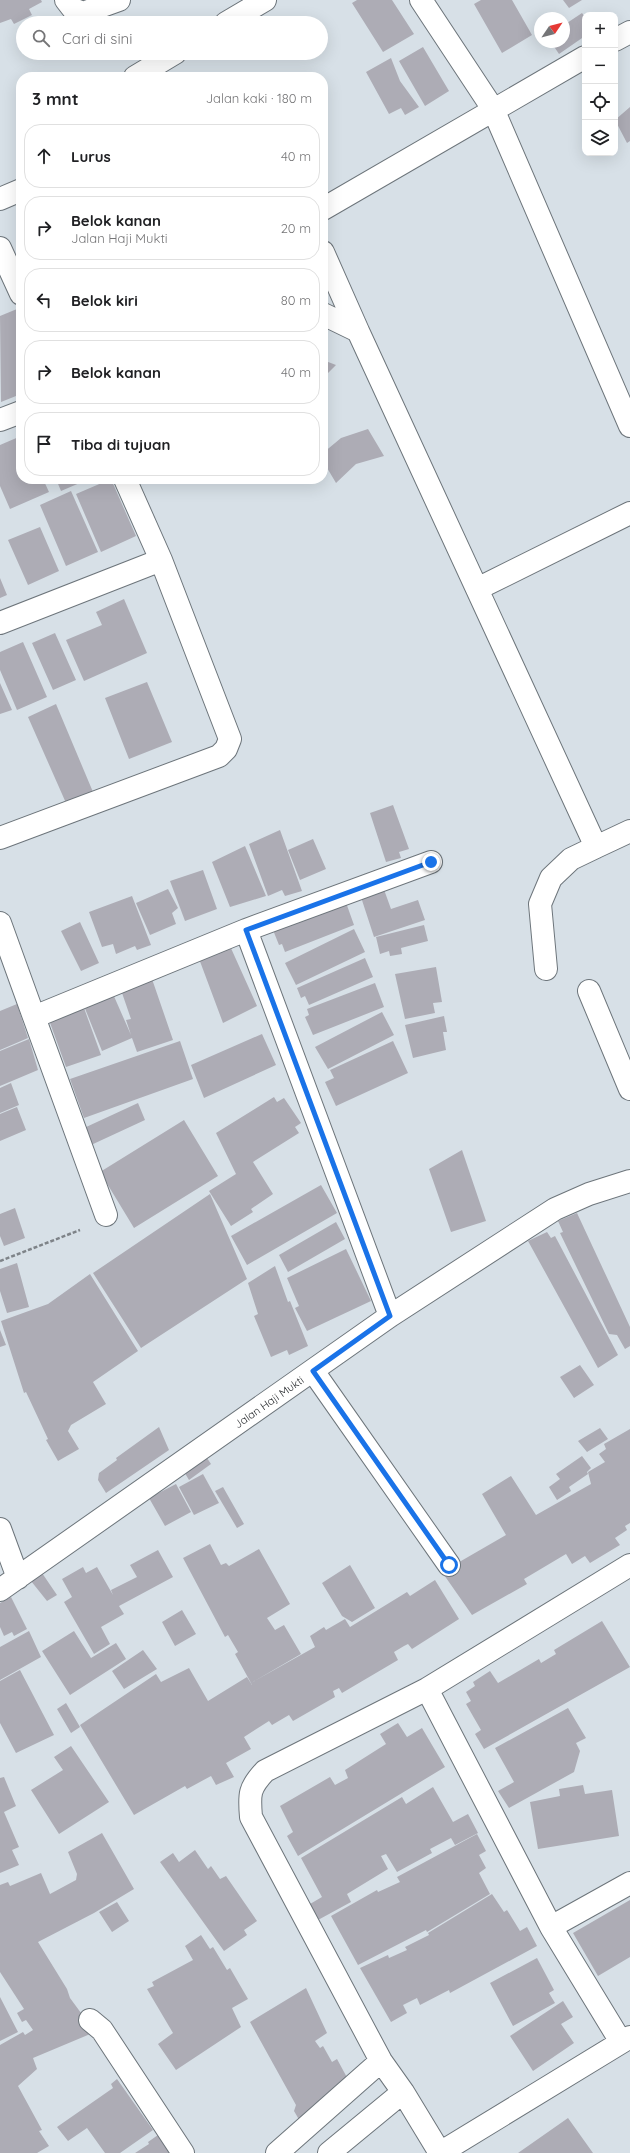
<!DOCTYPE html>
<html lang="id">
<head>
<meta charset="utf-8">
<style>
	:root { --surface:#fff; --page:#f6f6f6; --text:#202124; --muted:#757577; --line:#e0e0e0 }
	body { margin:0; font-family:Quicksand,sans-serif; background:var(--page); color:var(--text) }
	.controls { position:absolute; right:12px; top:12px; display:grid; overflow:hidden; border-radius:8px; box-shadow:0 4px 16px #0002 }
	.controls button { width:36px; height:36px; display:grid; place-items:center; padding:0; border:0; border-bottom:1px solid var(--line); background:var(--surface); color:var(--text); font:20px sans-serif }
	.compass { position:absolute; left:534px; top:12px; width:36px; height:36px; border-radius:50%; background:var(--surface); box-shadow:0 4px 16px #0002; rotate:55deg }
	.stop { position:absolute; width:12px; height:12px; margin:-9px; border:3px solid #1a73e8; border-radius:50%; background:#fff }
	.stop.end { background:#1a73e8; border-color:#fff; box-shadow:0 1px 4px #0008 }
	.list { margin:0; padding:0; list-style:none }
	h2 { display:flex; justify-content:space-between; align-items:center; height:52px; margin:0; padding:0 16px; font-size:17px }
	h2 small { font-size:13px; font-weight:400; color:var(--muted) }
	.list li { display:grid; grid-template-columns:26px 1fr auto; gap:12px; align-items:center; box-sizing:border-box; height:64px; margin:0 8px 8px; padding:0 8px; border:1px solid var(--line); border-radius:16px }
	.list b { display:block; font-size:15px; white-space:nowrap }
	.list p { margin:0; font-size:13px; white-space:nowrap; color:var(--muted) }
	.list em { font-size:13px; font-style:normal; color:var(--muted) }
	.icon { flex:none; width:22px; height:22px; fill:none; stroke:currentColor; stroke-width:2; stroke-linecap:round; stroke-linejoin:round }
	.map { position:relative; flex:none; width:630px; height:2153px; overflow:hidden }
	.search { position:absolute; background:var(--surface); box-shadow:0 4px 16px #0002; left:16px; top:16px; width:312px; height:44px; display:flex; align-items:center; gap:10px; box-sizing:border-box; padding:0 14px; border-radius:22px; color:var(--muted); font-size:15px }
	.panel { position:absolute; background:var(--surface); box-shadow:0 4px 16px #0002; left:16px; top:72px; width:312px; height:412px; border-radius:16px }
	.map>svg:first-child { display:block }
	.building { fill:#adacb5 }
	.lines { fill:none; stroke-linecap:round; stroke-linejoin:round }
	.minor-casing { stroke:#6d757b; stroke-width:24 }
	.path { stroke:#7e8388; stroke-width:2.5; stroke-dasharray:4 2; stroke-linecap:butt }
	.minor { stroke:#fff; stroke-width:22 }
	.route { stroke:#1a73e8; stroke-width:5 }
	.labels { text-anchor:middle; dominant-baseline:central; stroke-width:4; stroke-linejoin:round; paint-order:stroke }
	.street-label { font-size:11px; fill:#313437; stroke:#fff }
</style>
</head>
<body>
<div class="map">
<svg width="630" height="2153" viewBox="0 0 630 2153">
	<rect width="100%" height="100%" fill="#d7e0e7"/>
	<path class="building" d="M0,0h41l1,2 -13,7 3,6 -18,9 -3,-5 -11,4z
		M357,0h35l22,34 -31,18 -31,-49z
		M481,0h31l20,35 -30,18 -28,-49z
		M563,0h19l-13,8z
		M582,13l3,4v19l-26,18 -8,-12h13v-17z
		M423,47l26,44 -24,15 -26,-45z
		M391,58l9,23 19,26 -14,8 -4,-7 -12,6 -23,-42z
		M630,107v34l-3,2 -12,-23z
		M17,309l4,10v75l-20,8 -1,-86z
		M323,360l13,5 -13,13z
		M368,429l16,27 -28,8 -20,19 -13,-22v-8l18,-15z
		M21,436v43h22l6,13 -39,17 -10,-23v-41z
		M56,479h33l-28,12z
		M111,479l25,57 -35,16 -25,-58z
		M71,491l27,61 -32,14 -26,-61z
		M40,527l19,44 -31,14 -20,-45z
		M0,578l7,17 -7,3z
		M124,599l23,54 -63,28 -18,-41 36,-15 -6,-13z
		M55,633l21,47 -23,10 -21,-47z
		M23,642l24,55 -30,13 -17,-40v-18z
		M147,682l25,60 -43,17 -24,-61z
		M0,683l12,27 -12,4z
		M56,704l37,88 -27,11 -38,-86z
		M393,805l16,44 -10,3 2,6 -15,4 -16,-49z
		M280,830l22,61 -17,5 -3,-6 -14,6 -19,-52z
		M313,839l13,30 -26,11 -12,-30z
		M245,846l21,50 -36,11 -18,-45z
		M203,870l14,39 -32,12 -15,-40z
		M382,884l9,25 27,-9 7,20 -51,17 -15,-46z
		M168,889l10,19 -6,5 4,11 -26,11 -14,-32z
		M132,896l19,49 -14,5 -2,-4 -19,8 -3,-10 -11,3 -13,-35z
		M344,897l10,28 -69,27 -3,-8 -3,1 -8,-20z
		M80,922l19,41 -18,8 -20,-40z
		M424,925l4,16 -27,7 1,6 -12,2 -1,-5 -9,3 -4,-17z
		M354,929l11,23 -69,33 -11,-22z
		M230,946l27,60 -34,17 -25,-67z
		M365,958l8,19 -64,28 -4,-9 -4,2 -4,-10z
		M436,967l6,35 -9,1 2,10 -30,6 -10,-45z
		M152,979l21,61 -36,12 -5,-14 -30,13 -18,-45 29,-12 18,41 -5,-15 5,-1 -10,-29z
		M375,983l9,24 -71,28 -8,-18 4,-2 -2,-6z
		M17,1004l11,34 -28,12v-39z
		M84,1008l17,47 -35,12 -17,-47z
		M382,1012l12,23 -66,34 -13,-22z
		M444,1016l3,16h-4l3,18 -33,8 -8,-33z
		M262,1034l14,31 -72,33 -13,-33z
		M29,1039l9,31 -38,16v-35z
		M180,1041l13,38 -109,39 -14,-39z
		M393,1041l15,32 -72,33 -11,-24 9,-4 -4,-8z
		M11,1083l8,22 -19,8v-25z
		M274,1097l3,5 7,-4 17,25 -6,4 4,6 -46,29 20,32 -22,15 2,3 -22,14 -22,-35 27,-17 -20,-41z
		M138,1103l7,17 -54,25 -7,-17z
		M17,1107l9,23 -26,11v-27z
		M184,1120l34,56 -84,52 -34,-56z
		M462,1150l24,71 -35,11 -22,-63z
		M321,1185l16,28 -90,52 -16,-29z
		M210,1194l37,85 -106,69 -48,-75z
		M15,1208l10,30 -21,8 -4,-10v-22z
		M577,1213l53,114v19l-5,3 -8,-14 -8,-1 -49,-101 3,-1 -5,-11z
		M336,1222l9,17 -57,33 -9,-17z
		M547,1232l4,6 4,-2 63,119 -20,13 -70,-127z
		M346,1249l25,52 -64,30 -12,-23 4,-2 -12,-28z
		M17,1263l12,44 -22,6 -7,-22v-22z
		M275,1266l13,36 2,-1 18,45 -19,9 -2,-5 -16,7 -17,-41 4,-2 -10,-31z
		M90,1274l48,77 -45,31 13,22 -35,21 -3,6 11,18 -21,12 -12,-21 2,-1 -22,-47 -2,1 -23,-72 47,-17z
		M0,1330l6,15 -6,2z
		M580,1365l14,20 -20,13 -14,-21z
		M159,1427l10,23 -63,43 -8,-13 1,-7 18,-13 -1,-2z
		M600,1428l8,11 -21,13 -9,-11z
		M630,1429v94l-5,3 2,4 -12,8 5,7 -30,18 -5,-7 -13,8 -6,-10 -42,25 3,5 -55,31 -30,-43 64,-37 -24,-41 29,-18 25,39 55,-31 -3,-12 17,-10 -6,-8 7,-5 -2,-5z
		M205,1455l6,9 -22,16 -6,-10z
		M582,1456l9,12 -4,4 1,2 -19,13 2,4 -14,9 -8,-13 11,-8 -4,-5z
		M203,1474l16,29 -25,12 -15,-28z
		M176,1484l15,28 -26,14 -16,-28z
		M223,1487l21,37 -7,4 -22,-37z
		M210,1544l11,21 5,-2 3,3 30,-17 31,55 -23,14 8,12 9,-5 17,29 -50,29 -16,-29 3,-2 -10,-17 -3,2 -42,-79z
		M158,1550l15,27 -54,29 5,8 -23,13 9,17 -16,10 -30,-52 8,-5 -10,-18 21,-12 3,6 11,-6 16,28 -2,-5 26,-13 -7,-12z
		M350,1565l25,43 -23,14 -10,-6 -20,-33z
		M42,1573l15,22 -10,6 -16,-20z
		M435,1580l24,39 -47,30 -4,-5 -4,2 -10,6 4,8 -56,33 -3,-5 -6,3 2,6 -42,24 -4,-6 -17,10 -3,-4 -25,16 7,12 -25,14 8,14 -18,8 -5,-9 -24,13 -2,-3 -51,29 -54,-90 76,-51 5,8 28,-14 19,33 39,-24 5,8 -1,-2 64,-36 -5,-11 14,-9 2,3 19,-11 5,8 57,-35 3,4z
		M11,1597l16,32 -13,7 -2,-4 -8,4 -4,-9v-24z
		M182,1610l14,24 -21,12 -13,-24z
		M602,1621l28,46 -146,82 -9,-15 6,-4 -15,-26 5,-3 -5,-9 9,-6 -2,-4 17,-11 8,12 41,-24 2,4 15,-9 -2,-4z
		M29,1631l12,26 -41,23v-33z
		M74,1631l17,27 25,-15 10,16 -56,36 -28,-44z
		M143,1650l14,19 -33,20 -12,-18z
		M20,1670l34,65 -38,18 -16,-30v-42z
		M66,1703l14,24 -9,6 -14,-24z
		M568,1708l18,30 -10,5 4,8 -6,21 -65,36 -11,-17 16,-9 -19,-34z
		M398,1723l9,14 15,-9 23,39 -147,89 -11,-20 6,-4 -13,-26 50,-29 5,8 13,-7 -3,-8 41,-26 -6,-10z
		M71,1746l38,56 -50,32 -28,-44 32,-20 -9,-13z
		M4,1777l12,29 -12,6 15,35 -7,3 7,15 -19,8v-95z
		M583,1785l2,9 27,-4 7,46 -81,13 -8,-47 30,-6 -1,-7z
		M433,1787l20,35 15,-8 10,19 -23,12 -4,-7 -21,11 2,4 -35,19 -11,-18 -5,2 7,13 -41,25 4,8 -33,18 -8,-16 12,-7 -21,-39 101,-61 4,7z
		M102,1833l32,56 -40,24 -56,29 29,47 3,9 25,34 -62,26 4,11 -19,17 24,44 -3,1 10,15 -12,7h-37v-108l23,-13 2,3 8,-5 -7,-10 -4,2 -5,-9 7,-4 -24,-37v-87l8,-3 2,4 31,-13 9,21 26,-14 1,-6 -9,-22z
		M477,1834l9,17 -7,4 7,13 -7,5 11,21 -63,38 -1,-2 -68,35 -27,-49 46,-26 1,2 22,-10 -3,-5z
		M195,1850l13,19 3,-3 9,13 6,-3 31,45 -13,9 3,5 -23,16 -64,-89 13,-9 6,9z
		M492,1894l12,18 3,-2 13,21 7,-4 10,19 -87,47 -1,-3 -29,15 -3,-7 -14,7 4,8 -16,9 -31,-54 28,-13 1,3 18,-8 -2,-3 24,-12 -1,-2z
		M630,1900v57l-32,19 -25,-43z
		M117,1902l12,19 -17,11 -13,-20z
		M201,1935l9,14 3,-2 14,23 3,-2 18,31 -16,9 9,19 -65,43 -18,-26 15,-11 -26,-44 7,-3 -2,-4 41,-22 -8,-14z
		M537,1958l17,32 -5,3 6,10 -42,23 -23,-43z
		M306,1988l21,45 -12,8 5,7 3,-2 9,16 5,-3 13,24 -49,40 -7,-12 2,-6 -46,-83z
		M0,1997l18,35 -18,9z
		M563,2001l10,16 -12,7 13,19 -41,28 -23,-35z
		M117,2079l36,51 -33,23h-15l-18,-25 -19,13 -11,-14 56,-39 -2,-4z
		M568,2118l25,35h-75z
		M158,2135l13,18h-36l14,-9 -1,-2z"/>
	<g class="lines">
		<g class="minor-casing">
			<path id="minor" d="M66,0l7,9 10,4 36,-13
				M421,0l72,109 137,317
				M226,23l39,-23
				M615,40l15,-8
				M135,77l40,-24
				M0,199l21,-9
				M323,209l262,-152
				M0,248l21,46
				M323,252l35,79
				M323,314l35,17 238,516 34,-16
				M0,420l21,-8
				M477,589l153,-76
				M0,623l161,-63 -36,-81
				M0,838l219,-82 7,-7 4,-10 -69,-179
				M0,923l34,94 212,-87 144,386
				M246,930l185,-68
				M546,969l-6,-65 11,-26 20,-19 25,-12
				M589,991l41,98
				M34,1017l72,198
				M313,1371l136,194
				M0,1529l18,49
				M0,1590l390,-274 165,-107 34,-15 41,-13
				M427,1689l124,238 70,115
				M551,1927l79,-44
				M90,2020l12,10 81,123
				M277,2153l104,-92
				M329,2153l74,-61
				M440,2153l-37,-61 -22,-31 -130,-244c-2,-23 -2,-29 14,-46l162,-82 203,-124
				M440,2153l190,-116"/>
		</g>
		<path class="path" d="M0,1261l80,-31"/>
		<use href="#minor" class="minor"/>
	</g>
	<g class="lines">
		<path class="route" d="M431,862l-185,68 144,386 -77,55 136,194"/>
	</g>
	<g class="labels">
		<g class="street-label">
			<text transform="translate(269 1402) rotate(-35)">Jalan Haji Mukti</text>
		</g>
	</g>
</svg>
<div class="controls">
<button>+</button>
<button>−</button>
<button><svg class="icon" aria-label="locate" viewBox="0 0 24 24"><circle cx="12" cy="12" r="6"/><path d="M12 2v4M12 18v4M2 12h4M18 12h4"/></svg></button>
<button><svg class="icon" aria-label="layers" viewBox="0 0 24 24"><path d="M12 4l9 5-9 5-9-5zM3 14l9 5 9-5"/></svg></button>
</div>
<svg class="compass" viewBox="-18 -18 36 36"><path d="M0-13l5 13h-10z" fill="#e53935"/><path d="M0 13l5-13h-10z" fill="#757577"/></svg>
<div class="stop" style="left:449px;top:1565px"></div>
<div class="stop end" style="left:431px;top:862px"></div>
<div class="search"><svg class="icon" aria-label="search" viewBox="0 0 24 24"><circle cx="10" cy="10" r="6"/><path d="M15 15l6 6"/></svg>Cari di sini</div>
<section class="panel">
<h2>3 mnt<small>Jalan kaki · 180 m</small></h2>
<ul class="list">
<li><svg class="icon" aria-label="ahead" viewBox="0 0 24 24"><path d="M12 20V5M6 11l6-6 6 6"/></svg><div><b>Lurus</b></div><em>40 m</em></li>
<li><svg class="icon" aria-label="right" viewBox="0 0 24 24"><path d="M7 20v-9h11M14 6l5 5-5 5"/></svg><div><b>Belok kanan</b><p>Jalan Haji Mukti</p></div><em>20 m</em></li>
<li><svg class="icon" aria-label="left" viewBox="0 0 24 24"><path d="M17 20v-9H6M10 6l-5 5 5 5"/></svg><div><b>Belok kiri</b></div><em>80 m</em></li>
<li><svg class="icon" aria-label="right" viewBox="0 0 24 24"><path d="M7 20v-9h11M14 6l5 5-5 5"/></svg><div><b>Belok kanan</b></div><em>40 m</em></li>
<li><svg class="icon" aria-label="arrive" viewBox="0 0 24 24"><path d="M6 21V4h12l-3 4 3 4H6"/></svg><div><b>Tiba di tujuan</b></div></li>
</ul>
</section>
</div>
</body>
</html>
